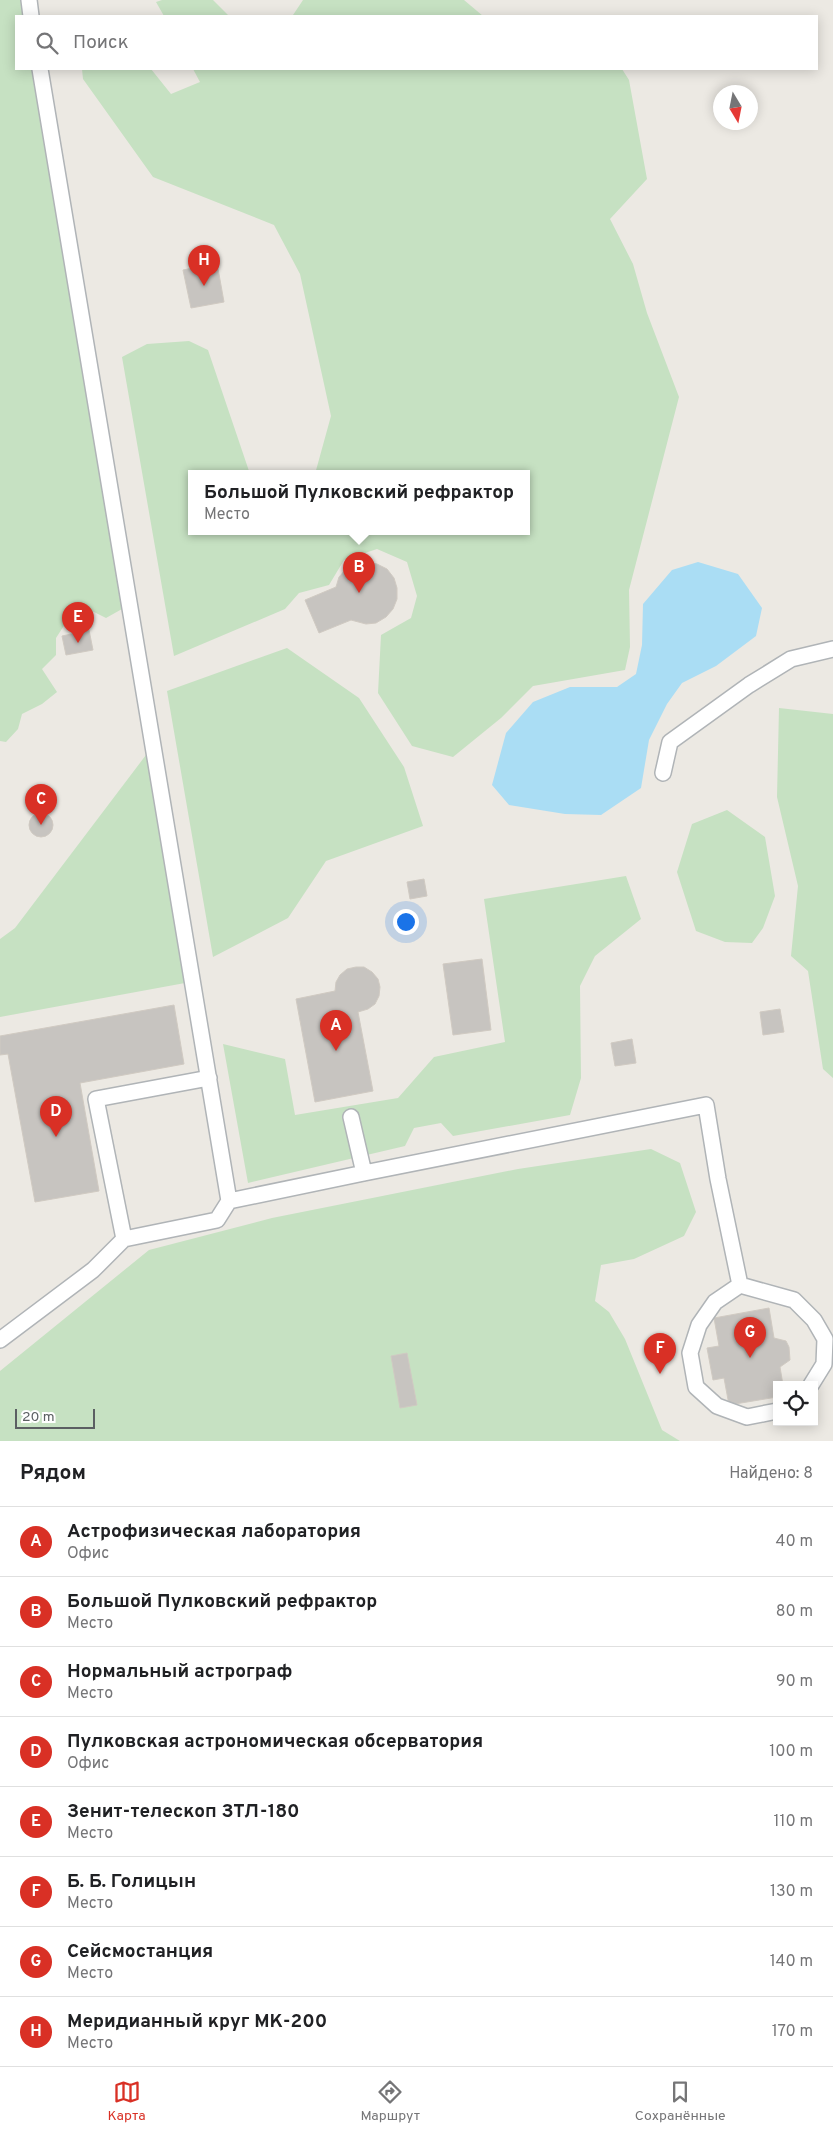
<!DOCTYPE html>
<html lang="ru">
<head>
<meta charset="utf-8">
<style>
	:root { --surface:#fff; --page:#f2f2f2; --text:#202124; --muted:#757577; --line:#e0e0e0; --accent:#d93025 }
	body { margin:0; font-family:Overpass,sans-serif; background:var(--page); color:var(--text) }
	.controls { position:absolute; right:15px; bottom:15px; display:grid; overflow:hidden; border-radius:0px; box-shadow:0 2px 12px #0003 }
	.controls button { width:45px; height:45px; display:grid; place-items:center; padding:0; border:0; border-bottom:1px solid var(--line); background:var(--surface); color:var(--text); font:25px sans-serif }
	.compass { position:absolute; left:713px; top:85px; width:45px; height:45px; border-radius:50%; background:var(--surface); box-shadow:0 2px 12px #0003; rotate:170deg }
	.scale { position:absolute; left:15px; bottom:12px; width:80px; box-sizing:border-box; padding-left:5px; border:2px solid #5b5f62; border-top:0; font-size:14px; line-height:18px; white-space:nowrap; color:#5b5f62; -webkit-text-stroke:4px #fff; paint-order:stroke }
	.you { position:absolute; left:405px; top:921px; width:18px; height:18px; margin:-12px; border:4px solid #fff; border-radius:50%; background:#1a73e8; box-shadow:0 0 0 8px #1a73e833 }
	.badge { display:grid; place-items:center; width:32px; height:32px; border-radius:50%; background:var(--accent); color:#fff; font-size:16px; font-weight:700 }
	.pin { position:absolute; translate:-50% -41px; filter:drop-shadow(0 1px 2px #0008) }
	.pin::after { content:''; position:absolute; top:26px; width:18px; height:15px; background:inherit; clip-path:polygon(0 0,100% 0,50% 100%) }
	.popup { position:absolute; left:188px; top:470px; width:342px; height:65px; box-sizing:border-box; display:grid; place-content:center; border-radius:0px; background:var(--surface); filter:drop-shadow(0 1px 4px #0005); font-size:16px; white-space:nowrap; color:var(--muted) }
	.popup b { font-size:19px; color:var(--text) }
	.popup::after { content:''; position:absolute; left:50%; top:100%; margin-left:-10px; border:10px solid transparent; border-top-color:var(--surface) }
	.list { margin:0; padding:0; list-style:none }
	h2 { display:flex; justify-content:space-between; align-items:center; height:65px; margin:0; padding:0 20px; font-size:21px }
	h2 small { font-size:16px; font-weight:400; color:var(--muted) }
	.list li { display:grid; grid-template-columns:32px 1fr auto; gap:15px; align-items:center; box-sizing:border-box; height:70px; padding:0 20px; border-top:1px solid var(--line) }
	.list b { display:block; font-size:19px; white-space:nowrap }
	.list p { margin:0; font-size:16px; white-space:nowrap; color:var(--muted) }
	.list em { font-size:16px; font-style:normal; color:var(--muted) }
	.icon { flex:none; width:28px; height:28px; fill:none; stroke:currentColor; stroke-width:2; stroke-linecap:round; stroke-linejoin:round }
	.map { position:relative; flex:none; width:833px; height:1441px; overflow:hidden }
	.search { position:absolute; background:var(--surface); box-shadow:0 2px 12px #0003; left:15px; right:15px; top:15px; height:55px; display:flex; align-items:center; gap:12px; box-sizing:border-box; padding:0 18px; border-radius:0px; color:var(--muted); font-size:19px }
	.sheet { height:625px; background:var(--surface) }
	nav { display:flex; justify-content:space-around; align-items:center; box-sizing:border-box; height:70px; border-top:1px solid var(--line); background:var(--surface); font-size:14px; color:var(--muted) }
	nav a { display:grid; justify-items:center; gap:2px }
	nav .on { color:var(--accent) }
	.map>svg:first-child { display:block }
	.green { fill:#c6e1c2 }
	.water { fill:#aaddf4 }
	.building { fill:#c7c4c0; stroke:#d0cac2 }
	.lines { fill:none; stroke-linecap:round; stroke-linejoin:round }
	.lane-casing { stroke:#b0b4b7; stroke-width:18 }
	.lane { stroke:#fff; stroke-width:15 }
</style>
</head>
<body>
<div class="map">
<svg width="833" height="1441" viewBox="0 0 833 1441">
	<rect width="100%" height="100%" fill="#ece9e3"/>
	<path class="green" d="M0,0h28l3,16h-15v53h24l93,514 -11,26 -16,9 -18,-9 -19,-1 -4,16 -9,14v17l-14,14 15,23 -15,12 -20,10 -4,15 -12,13 -6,-1z
		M162,0h51l16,16h-65l-8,-14z
		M303,0h161l19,16h-210l20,-1z
		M82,69h69l20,25 29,-12 -7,-13h429l7,11 18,99 -37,40 23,45 14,49 32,84 -50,193 1,57 -5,23 -92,16 -32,32 -48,39 -41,-11 -34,-53 3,-58 30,-17 6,-22 -10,-34 -30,-13 -33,11 -15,25 -30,8 -14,16 -111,47 -52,-299 25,-13 42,-3 19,9 42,124h-58v58h334v-58h-211l16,-58 -31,-142 -26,-49 -121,-48 -70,-98z
		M287,648l72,50 45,69 19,59 -97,35 -38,57 -75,39 -46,-266z
		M779,708l54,6v364l-10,-9 -15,-98 -17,-15 7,-70 -21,-89z
		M149,751l36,232 -185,34v-78l15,-11z
		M727,810l38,27 10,59 -12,32 -11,15 -27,-1 -29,-11 -19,-59 15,-48z
		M626,876l15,43 -46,37 -15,30 1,92 -11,37 -117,21 -12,-13 -27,5 -9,18 -157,37 -25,-139 62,15 10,56 103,-17 36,-41 71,-15 -21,-143z
		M651,1149l29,14 16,49 -12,24 -50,23 -33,6 -6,36 14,11 16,27 37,91 18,11h-680v-70l149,-121 123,-32 246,-49z"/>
	<path class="water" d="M698,562l40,12 24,34 -6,28 -40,30 -34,17 -15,21 -18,36 -8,48 -40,27 -36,-1 -56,-9 -17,-20 14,-52 27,-31 37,-15h47l19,-13 6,-29 1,-41 29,-34z"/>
	<path class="building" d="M217,263l7,39 -33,6 -8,-38z
		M367,562l10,2 10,5 7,9 3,10v11l-4,10 -7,8 -10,6 -10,1 -15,-4 -32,13 -14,-33 31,-13 3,-10 7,-8 10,-5z
		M89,630l4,20 -27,5 -4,-19z
		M29 825a12 12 0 1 1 24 0a12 12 0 1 1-24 0Z
		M424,879l3,17 -17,3 -3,-17z
		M482,959l9,71 -38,5 -10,-71z
		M356,967h8l8,5 6,7 2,8 -1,9 -4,8 -7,5 -10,3 15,79 -58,11 -19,-103 39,-8 1,-9 4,-7 7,-6z
		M174,1005l10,59 -104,19 19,108 -64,11 -27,-148 -8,1v-19z
		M780,1009l4,23 -21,3 -3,-23z
		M632,1039l4,24 -21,3 -4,-23z
		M769,1308l5,30 12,3 3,6 1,13 -10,7 3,18h-6v12l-48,8 -5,-27 -11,2 -6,-32 12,-2 -5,-28z
		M407,1353l10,52 -17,3 -9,-52z"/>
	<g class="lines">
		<g class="lane-casing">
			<path id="lane" d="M29,0l2,16
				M663,773l7,-31 79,-57 42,-26 42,-10
				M351,1117l13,56
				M229,1201l135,-28 342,-68 12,74 22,106
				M124,1239l-28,-140 113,-21
				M740,1285l-25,17 -16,23 -9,28 6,34 21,19 30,11 30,-6
				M740,1285l54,15 20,20 11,19 -1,25 -13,21
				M0,1340l93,-70 31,-31 93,-19 12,-19 -189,-1132"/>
		</g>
		<use href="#lane" class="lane"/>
	</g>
</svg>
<div class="controls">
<button><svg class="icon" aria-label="locate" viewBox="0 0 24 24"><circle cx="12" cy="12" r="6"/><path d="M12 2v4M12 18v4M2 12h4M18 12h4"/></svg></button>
</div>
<svg class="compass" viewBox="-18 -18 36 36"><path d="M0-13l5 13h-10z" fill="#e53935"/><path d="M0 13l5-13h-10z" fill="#757577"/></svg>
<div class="scale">20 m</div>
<div class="you"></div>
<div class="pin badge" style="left:336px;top:1051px">A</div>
<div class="pin badge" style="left:359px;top:593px">B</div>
<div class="popup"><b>Большой Пулковский рефрактор</b>Место</div>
<div class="pin badge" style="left:41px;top:825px">C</div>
<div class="pin badge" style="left:56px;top:1137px">D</div>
<div class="pin badge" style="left:78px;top:643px">E</div>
<div class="pin badge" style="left:660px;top:1374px">F</div>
<div class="pin badge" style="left:750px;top:1358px">G</div>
<div class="pin badge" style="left:204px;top:286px">H</div>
<div class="search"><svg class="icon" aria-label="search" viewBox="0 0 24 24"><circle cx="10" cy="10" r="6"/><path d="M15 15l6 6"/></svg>Поиск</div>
</div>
<section class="sheet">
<h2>Рядом<small>Найдено: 8</small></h2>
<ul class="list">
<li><span class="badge">A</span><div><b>Астрофизическая лаборатория</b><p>Офис</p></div><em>40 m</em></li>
<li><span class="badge">B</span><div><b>Большой Пулковский рефрактор</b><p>Место</p></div><em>80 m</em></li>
<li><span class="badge">C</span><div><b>Нормальный астрограф</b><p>Место</p></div><em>90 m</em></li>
<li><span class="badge">D</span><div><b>Пулковская астрономическая обсерватория</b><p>Офис</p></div><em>100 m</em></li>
<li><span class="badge">E</span><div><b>Зенит-телескоп ЗТЛ-180</b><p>Место</p></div><em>110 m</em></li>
<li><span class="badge">F</span><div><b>Б. Б. Голицын</b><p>Место</p></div><em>130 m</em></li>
<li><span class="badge">G</span><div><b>Сейсмостанция</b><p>Место</p></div><em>140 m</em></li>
<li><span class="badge">H</span><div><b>Меридианный круг МК-200</b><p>Место</p></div><em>170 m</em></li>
</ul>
</section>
<nav>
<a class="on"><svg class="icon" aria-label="map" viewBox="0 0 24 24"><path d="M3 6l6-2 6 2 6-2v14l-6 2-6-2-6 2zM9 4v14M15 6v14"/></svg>Карта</a>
<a><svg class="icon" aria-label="directions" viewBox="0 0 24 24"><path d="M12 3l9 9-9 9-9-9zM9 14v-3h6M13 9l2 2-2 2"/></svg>Маршрут</a>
<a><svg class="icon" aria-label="saved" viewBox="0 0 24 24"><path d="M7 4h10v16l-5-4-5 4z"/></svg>Сохранённые</a>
</nav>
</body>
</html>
